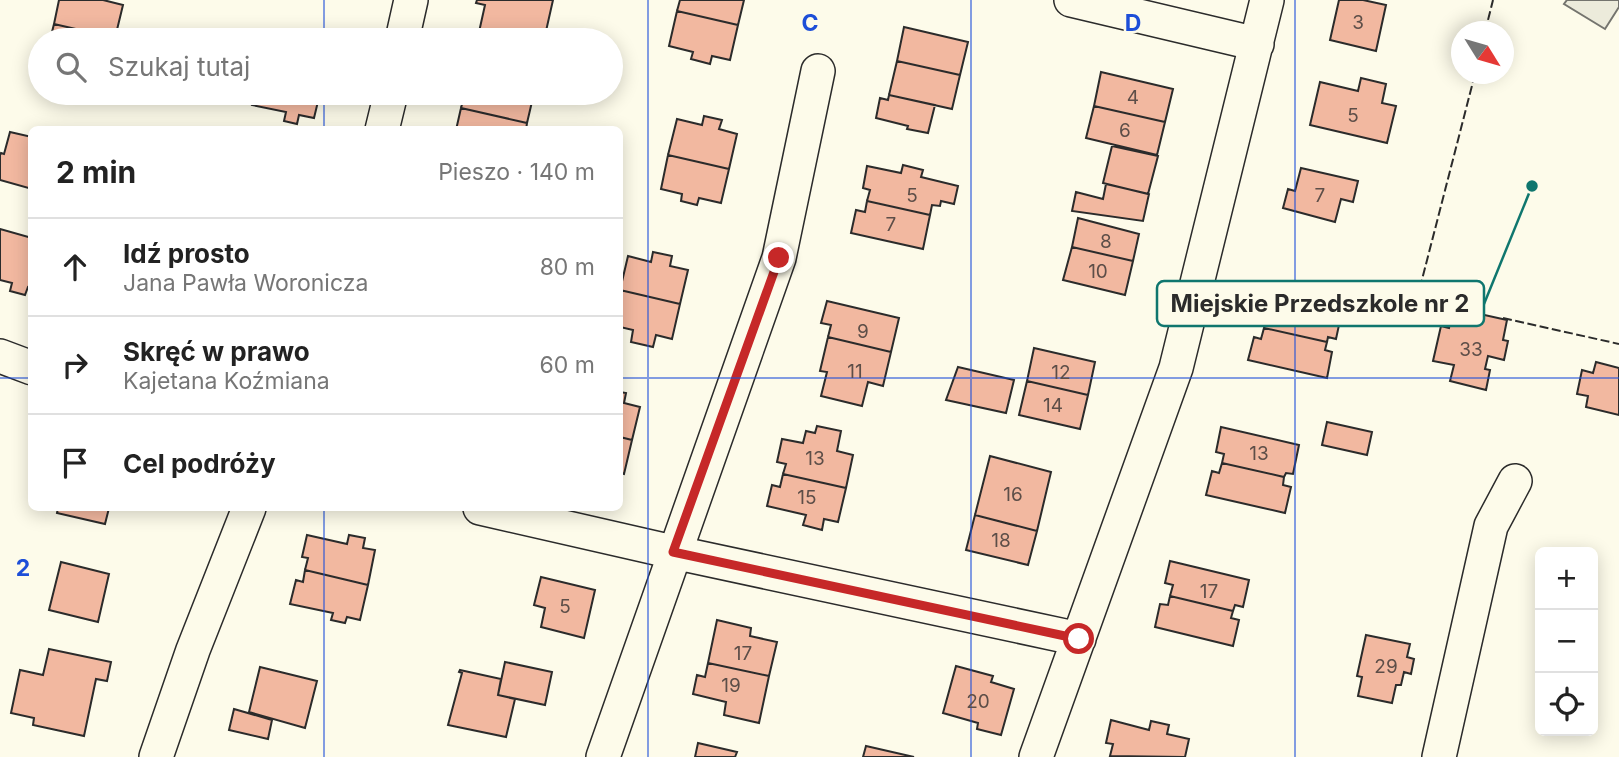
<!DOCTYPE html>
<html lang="pl">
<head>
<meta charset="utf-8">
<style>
	:root { --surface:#fff; --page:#f6f6f6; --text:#222; --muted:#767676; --line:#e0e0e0 }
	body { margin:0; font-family:Inter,sans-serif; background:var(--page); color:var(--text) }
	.controls { position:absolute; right:21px; bottom:21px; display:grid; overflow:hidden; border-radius:10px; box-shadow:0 4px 18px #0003 }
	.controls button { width:63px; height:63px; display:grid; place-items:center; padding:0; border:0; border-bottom:2px solid var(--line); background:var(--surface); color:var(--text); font:35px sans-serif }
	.compass { position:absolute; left:1451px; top:21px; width:63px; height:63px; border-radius:50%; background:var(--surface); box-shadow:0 4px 18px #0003; rotate:127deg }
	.stop { position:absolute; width:21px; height:21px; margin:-16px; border:5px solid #c62828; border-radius:50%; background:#fff }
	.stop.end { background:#c62828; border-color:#fff; box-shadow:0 2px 7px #0008 }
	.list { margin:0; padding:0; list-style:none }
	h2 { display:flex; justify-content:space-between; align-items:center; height:91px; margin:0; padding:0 28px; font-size:30px }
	h2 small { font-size:23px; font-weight:400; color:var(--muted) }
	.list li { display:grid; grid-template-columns:46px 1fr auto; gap:21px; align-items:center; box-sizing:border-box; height:98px; padding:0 28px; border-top:2px solid var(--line) }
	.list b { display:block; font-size:26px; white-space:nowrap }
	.list p { margin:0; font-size:23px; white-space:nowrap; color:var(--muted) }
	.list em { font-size:23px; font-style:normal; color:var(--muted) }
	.icon { flex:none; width:38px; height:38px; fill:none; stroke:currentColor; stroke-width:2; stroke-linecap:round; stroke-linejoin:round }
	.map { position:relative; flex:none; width:1619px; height:757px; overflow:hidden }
	.search { position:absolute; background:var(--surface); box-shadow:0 4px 18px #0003; left:28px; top:28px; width:595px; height:77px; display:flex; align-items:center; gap:18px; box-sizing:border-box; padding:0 24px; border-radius:38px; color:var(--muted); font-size:26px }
	.panel { position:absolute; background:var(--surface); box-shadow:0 4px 18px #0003; left:28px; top:126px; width:595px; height:385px; border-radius:10px }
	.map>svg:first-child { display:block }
	.green { fill:#ecebdb; stroke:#74746e; stroke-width:2 }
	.building { fill:#f2b8a0; stroke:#2b2b2b; stroke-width:2 }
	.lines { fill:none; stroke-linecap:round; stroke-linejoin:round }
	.street-casing { stroke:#2b2b2b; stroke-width:36 }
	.street { stroke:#fdfbea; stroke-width:33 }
	.fence { stroke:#2b2b2b; stroke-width:2; stroke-dasharray:9 3.5; stroke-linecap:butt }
	.route { stroke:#c62828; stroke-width:9 }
	.grid { fill:none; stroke:#1d4ed8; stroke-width:2; stroke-opacity:0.55 }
	.labels { text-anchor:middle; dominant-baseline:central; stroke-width:5; stroke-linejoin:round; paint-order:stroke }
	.number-label { font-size:19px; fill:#5d4e48 }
	.grid-label { font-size:23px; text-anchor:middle; font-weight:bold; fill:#1d4ed8; stroke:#fdfbea; stroke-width:5; stroke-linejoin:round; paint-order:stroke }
	.leader { fill:none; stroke:#0f766e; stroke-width:2.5 }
	.callout-dot { fill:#0f766e; stroke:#fdfbea; stroke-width:2.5 }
	.callout { fill:#fdfbea; stroke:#0f766e; stroke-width:2.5 }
	.callout-label { font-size:24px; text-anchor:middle; font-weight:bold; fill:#2b2b2b }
</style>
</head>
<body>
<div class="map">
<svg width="1619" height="757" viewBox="0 0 1619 757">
	<rect width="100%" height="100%" fill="#fdfbea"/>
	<path class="green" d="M1567,0h52v7l-14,22 -41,-25z"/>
	<path class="building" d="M59,0h44l20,5 -8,33 -61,-14z
		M477,0h76l-9,40h-29l-36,-8 6,-27 -9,-2z
		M680,0h64l-6,25 -61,-14z
		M1339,0h24l23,5 -10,46 -46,-11z
		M677,11l61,14 -8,35 -18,-4 -2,8 -19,-5 2,-7 -24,-6z
		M54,24l61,14v2h-65z
		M904,27l64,15 -8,33 -63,-14z
		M897,61l63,14 -8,34 -63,-14z
		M1101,72l72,17 -8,33 -71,-16z
		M1361,78l25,6 -4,19 14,3 -9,37 -77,-18 10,-43 38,9z
		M255,93h65l-6,25 -15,-3 -2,9 -13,-3 2,-9 -34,-7z
		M465,93h69l-7,30 -66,-15z
		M889,95l46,10 -7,28 -21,-4 1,-3 -32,-8 4,-20 8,2z
		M1094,106l71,16 -8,33 -71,-17z
		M461,108l66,15 -1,7h-70z
		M704,116l18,4 -3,9 18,5 -8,35 -61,-14 9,-36 25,6z
		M10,132l22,5v52l-32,-9v-25l1,-2 3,1z
		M1112,146l46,10 -10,38 -45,-11z
		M668,155l61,14 -8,34 -22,-5 -2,7 -16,-4 1,-7 -21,-5z
		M903,165l20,5 -2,7 37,9 -4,18 -13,-3 -1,5 -8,-1 -2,10 -63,-14 3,-11 -7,-2 4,-22 34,7z
		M1301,168l57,13 -5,21 -12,-3 -6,23 -52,-14 5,-19 7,2z
		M1106,184l43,10 -6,27 -71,-10 4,-19 27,7z
		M867,201l63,14 -7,34 -72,-16 5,-23 9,2z
		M1078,218l61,16 -6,27 -61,-14z
		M0,229l32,9v50l-4,-1 -3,8 -15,-4 2,-8 -12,-3z
		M1072,247l61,14 -8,34 -62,-15z
		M653,252l19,4 -2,10 18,4 -8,34 -60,-14 8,-34 23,6z
		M620,290l60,14 -8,35 -16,-4 -3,12 -22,-5 2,-12 -13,-3z
		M1264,293l78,18 -6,28 -8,-2 -1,5 -63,-14 2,-9 -7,-2z
		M827,301l72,17 -8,34 -63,-15 3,-12 -10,-2z
		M1453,308l54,12 -4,20 5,1 -4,19 -16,-4 -3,13 5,1 -4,20 -36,-9 4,-16 -21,-4 8,-35 8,2z
		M1264,328l63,14 -2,8 7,2 -5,26 -79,-18 6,-23 7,2z
		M828,337l63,15 -8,34 -15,-4 -6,24 -41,-10 6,-24 -7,-1z
		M1034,348l61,14 -7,33 -61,-14z
		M1596,362l23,6v47l-33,-8 2,-11 -11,-2 5,-24 11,3z
		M958,367l56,13 -8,33 -60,-13z
		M1027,381l61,14 -8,34 -61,-14z
		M620,392l6,1 -2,10 16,4 -8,33 -12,-3z
		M1327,422l45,10 -5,23 -45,-10z
		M817,426l24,5 -4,20 16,4 -7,33 -63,-14 3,-10 -9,-2 5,-23 21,4 3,-12 9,2z
		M1221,427l78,18 -6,29 -7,-1 -2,4 -62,-14 2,-9 -8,-2z
		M620,437l12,3 -8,34 -4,-1z
		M990,456l61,16 -14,59 -62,-16z
		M1222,463l62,14 -1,8 8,2 -6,26 -79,-18 6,-24 7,2z
		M783,474l63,14 -8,34 -14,-3 -2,11 -19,-5 3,-10 -39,-9 5,-21 8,2z
		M58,508h51l-4,16 -48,-11z
		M975,515l62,16 -9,34 -62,-15z
		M307,535l40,9 2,-9 16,3 -2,10 12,2 -7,35 -63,-15 3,-12 -6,-1z
		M1170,561l79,19 -6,27 -8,-2 -2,6 -63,-15 3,-11 -8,-2z
		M61,562l48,12 -11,48 -49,-12z
		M305,570l63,15 -8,35 -13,-3 -2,6 -14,-3 2,-7 -43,-9 6,-24 7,2z
		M541,577l54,13 -11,48 -43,-11 4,-19 -11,-3z
		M1170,596l63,15 -2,7 8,2 -6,26 -78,-19 5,-23 8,1z
		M717,620l34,8 -1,8 27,6 -8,34 -61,-13z
		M1366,635l44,9 -3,13 7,2 -3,15 -7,-2 -3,13h-5l-4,18 -34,-7 4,-19 -5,-1z
		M49,649l62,13 -4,19 -11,-2 -12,57 -51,-11 1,-7 -23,-5 9,-43 23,5z
		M505,662l47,10 -7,33 -47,-10z
		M708,663l61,13 -10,47 -35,-8 2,-13 -33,-8 4,-19 8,2z
		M956,666l37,10 -2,6 23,7 -13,46 -24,-6 1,-6 -35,-10z
		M260,667l57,14 -12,47 -56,-16z
		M460,670l41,9 -3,16 17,4 -9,38 -58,-12 14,-52 -3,-1z
		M234,709l38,11 -4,19 -39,-9z
		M1111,720l38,10 2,-9 18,4 -2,9 22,5 -4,18 -75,-1 3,-12 -7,-1z
		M698,743l39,9 -2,5h-40z
		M866,746l48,11h-51z"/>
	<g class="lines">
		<g class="street-casing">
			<path id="street" d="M1071,0l186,44
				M402,40l9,-40
				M382,130l9,-37
				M0,356l32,12
				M480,508l193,44 406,87
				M156,757l37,-107 56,-142
				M603,757l176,-499 39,-187
				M1036,757l140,-389 91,-368
				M1439,757l52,-231 24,-45"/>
		</g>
		<use href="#street" class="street"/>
		<path class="fence" d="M1485,32l8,-32
			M1455,308l-38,-9 58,-225
			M1503,318l116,26"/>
	</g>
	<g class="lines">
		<path class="route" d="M779,258l-106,294 406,87"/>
	</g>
	<path class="grid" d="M324,0v40M648,0v757M971,0v757M1295,0v757M324,93v37M0,378h32M620,378h999M324,508v249"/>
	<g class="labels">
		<g class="number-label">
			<text x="1358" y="22">3</text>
			<text x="1133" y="97">4</text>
			<text x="1353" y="115">5</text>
			<text x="1125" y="130">6</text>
			<text x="912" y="195">5</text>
			<text x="1320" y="195">7</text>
			<text x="891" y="224">7</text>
			<text x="1106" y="241">8</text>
			<text x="1098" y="271">10</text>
			<text x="863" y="331">9</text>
			<text x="1471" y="349">33</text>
			<text x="855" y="371">11</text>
			<text x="1061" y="372">12</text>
			<text x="1053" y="405">14</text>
			<text x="1259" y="453">13</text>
			<text x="815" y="458">13</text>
			<text x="1013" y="494">16</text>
			<text x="807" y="497">15</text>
			<text x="1001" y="540">18</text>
			<text x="1209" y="591">17</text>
			<text x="565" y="606">5</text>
			<text x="743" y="653">17</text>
			<text x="1386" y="666">29</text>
			<text x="731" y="685">19</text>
			<text x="978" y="701">20</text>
		</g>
	</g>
	<g class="grid-label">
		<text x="810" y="31">C</text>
		<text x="1133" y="31">D</text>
		<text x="23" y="576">2</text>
	</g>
	<path class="leader" d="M1532 186L1484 304"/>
	<circle class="callout-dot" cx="1532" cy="186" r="7"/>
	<rect class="callout" x="1157" y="281" width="327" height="45" rx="7"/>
	<g class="callout-label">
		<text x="1320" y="312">Miejskie Przedszkole nr 2</text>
	</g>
</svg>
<div class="controls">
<button>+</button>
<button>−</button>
<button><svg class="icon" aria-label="locate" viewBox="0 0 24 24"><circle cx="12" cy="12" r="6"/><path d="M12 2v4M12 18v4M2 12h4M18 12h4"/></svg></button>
</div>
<svg class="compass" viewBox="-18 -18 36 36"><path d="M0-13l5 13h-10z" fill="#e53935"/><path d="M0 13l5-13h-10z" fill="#767676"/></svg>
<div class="stop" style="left:1079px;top:639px"></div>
<div class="stop end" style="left:779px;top:258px"></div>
<div class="search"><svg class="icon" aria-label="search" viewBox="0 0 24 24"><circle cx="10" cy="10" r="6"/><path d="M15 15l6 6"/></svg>Szukaj tutaj</div>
<section class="panel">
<h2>2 min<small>Pieszo · 140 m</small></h2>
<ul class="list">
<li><svg class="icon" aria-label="ahead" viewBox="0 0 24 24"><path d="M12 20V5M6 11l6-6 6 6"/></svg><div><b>Idź prosto</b><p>Jana Pawła Woronicza</p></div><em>80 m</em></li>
<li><svg class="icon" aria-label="right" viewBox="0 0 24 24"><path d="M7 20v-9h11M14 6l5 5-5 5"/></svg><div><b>Skręć w prawo</b><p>Kajetana Koźmiana</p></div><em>60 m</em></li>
<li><svg class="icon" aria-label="arrive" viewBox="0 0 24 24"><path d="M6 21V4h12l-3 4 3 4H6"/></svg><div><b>Cel podróży</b></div></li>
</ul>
</section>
</div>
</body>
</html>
